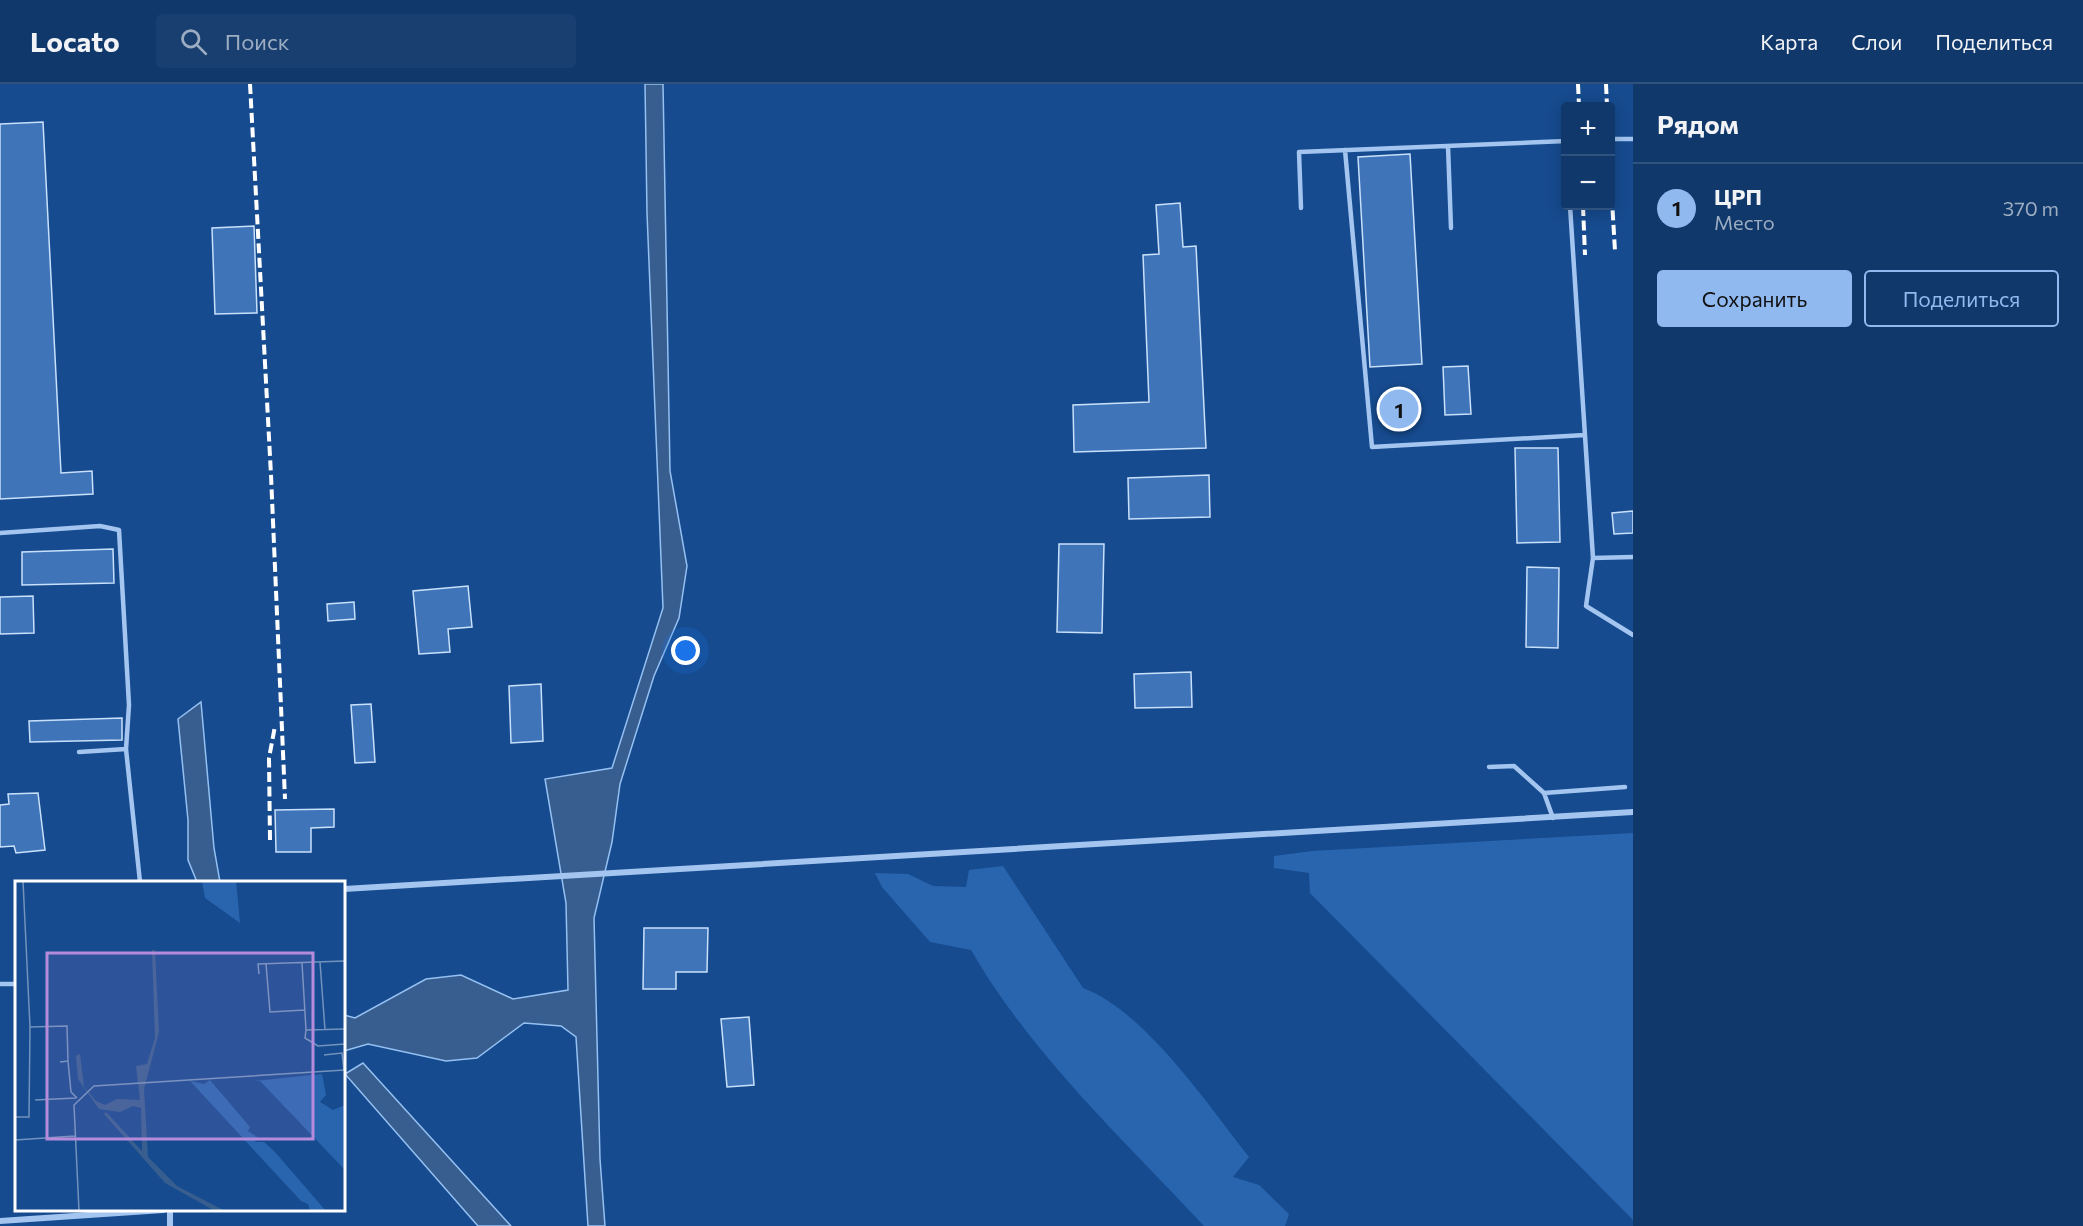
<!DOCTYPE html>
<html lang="ru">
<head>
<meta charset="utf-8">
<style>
	:root { --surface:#10386b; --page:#193f71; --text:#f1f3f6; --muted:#9cacc1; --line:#30527e; --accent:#90b9f0 }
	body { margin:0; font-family:Commissioner,sans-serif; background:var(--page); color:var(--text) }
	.controls { position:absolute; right:18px; top:18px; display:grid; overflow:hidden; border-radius:6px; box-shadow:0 3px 15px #0003 }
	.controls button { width:54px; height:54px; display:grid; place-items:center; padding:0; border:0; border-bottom:2px solid var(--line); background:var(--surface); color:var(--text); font:30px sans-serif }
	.you { position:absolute; left:686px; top:567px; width:21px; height:21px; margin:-15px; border:4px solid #fff; border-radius:50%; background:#1a73e8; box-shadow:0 0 0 9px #1a73e833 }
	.badge { display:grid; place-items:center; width:39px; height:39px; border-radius:50%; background:var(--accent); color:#111; font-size:20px; font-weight:700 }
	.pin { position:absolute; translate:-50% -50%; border:3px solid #fff; box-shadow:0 2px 6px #0006 }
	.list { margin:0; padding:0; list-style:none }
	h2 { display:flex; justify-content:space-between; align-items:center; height:78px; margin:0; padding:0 24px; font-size:26px }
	h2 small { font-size:20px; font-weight:400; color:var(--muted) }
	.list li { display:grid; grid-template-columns:39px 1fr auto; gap:18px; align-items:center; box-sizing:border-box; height:90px; padding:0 24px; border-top:2px solid var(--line) }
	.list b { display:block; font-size:22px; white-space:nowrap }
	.list p { margin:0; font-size:20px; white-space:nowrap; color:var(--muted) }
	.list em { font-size:20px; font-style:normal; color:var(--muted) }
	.actions { display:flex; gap:12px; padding:18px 24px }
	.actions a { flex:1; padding:14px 0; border:2px solid var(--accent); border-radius:6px; text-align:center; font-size:21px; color:var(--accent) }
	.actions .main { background:var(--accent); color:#111 }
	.icon { flex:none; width:33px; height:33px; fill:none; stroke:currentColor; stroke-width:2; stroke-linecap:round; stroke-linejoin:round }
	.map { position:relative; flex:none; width:1633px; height:1142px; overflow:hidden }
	header { display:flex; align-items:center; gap:36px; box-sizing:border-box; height:84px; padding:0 30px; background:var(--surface); border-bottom:2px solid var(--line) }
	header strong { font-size:28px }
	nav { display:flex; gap:33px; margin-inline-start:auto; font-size:21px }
	.search { width:420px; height:54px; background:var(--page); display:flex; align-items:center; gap:15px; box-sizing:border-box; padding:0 21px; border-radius:6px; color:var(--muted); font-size:22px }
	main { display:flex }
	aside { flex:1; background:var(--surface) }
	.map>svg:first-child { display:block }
	.green { fill:#2965ae }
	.water { fill:#385e90; stroke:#95c0f2; stroke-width:1.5 }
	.building { fill:#3f75b8; stroke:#c9e0fb; stroke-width:1.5 }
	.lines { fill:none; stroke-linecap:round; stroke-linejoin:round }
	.service { stroke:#a3c5f0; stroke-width:4.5 }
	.minor { stroke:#a3c5f0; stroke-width:6 }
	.rail { stroke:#fff; stroke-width:4; stroke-dasharray:10 4.5; stroke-linecap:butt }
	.inset-road { fill:none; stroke:#7393bc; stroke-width:1.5 }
	.view { fill:#b68bdc; fill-opacity:0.15; stroke:#b68bdc; stroke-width:3 }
	.inset-edge { fill:none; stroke:#fff; stroke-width:3 }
</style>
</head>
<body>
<header>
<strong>Locato</strong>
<div class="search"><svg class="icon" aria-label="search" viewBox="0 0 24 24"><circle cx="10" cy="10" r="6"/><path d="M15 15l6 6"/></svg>Поиск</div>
<nav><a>Карта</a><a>Слои</a><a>Поделиться</a></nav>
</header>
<main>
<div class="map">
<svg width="1633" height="1142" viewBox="0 0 1633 1142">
	<rect width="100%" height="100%" fill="#164b8f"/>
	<path class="green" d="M1633,749v387l-323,-327 -1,-20 -35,-5v-12l38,-5z
		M1003,782l80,122c62,23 125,117 166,169l-16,20 26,8 30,29 -4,12h-81c-82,-88 -173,-172 -233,-276l-41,-8 -48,-55 -7,-14 33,1 25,12 33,1 3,-17z"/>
	<path class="water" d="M645,0h18l7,387 17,95 -8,52 -25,58 -34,108 -8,58 -18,76 6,241 5,67h-17l-12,-189 -15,-11 -37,-3 -47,35 -31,3 -78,-17 -24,7v-36l11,3 71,-39 35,-4 52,24 55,-9 -2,-87 -21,-124 67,-11 51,-160 -16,-395z
		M201,618l13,146 6,34h-23l-9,-22v-40l-10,-101z
		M363,979l148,163h-33l-133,-152z"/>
	<path class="building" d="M43,38l18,351 31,-2 1,23 -93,5v-375z
		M1410,70l12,210 -52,3 -12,-210z
		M1180,119l3,44 13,-1 10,202 -132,4 -1,-47 76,-3 -6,-147 16,-1 -3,-49z
		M254,142l3,87 -42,1 -3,-86z
		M1468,282l3,48 -26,1 -2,-48z
		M1416,313l2,21 -35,3 -2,-21z
		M1515,364h43l2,94 -43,1z
		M1209,391l1,42 -81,2 -1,-41z
		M1633,427v22l-19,1 -2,-21z
		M1059,460h45l-2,89 -45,-1z
		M113,465l1,34 -92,2v-33z
		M1527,483l32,1 -1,80 -32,-1z
		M468,502l4,41 -24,2 2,23 -31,2 -6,-63z
		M33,512l1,37 -34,1v-37z
		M354,518l1,17 -27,2 -1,-17z
		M1191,588l1,35 -57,1 -1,-34z
		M541,600l2,57 -32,2 -2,-57z
		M371,620l4,58 -20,1 -4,-58z
		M122,634v22l-92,2 -1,-21z
		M38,709l7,57 -29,3 -2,-7 -14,1v-42l9,-1 -1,-10z
		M334,725v18l-23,1v24h-35l-1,-42z
		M644,844h64l-1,44h-31v17h-33z
		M749,933l5,68 -27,2 -6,-68z"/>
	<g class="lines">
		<path class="service" d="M1610,55h23
			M1448,62l3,82
			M1345,66l27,297 213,-12
			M1570,122l23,352
			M1301,124l-2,-56 267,-11
			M0,449l100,-7 19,4 10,175 -3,44
			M1633,473l-40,1 -7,48 47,29
			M79,668l47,-3 14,133
			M1489,683l25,-1 30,27
			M1553,734l-9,-25 81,-6
			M0,900h16"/>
		<path class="minor" d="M344,805l1289,-77
			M170,1126v16
			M0,1137l163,-11"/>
		<path class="rail" d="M250,0l21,391 14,324
			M1578,0l1,22
			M1606,0l1,22
			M1610,83l5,84
			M1583,122l2,49
			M270,756l-1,-82 6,-32"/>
	</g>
	<g transform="translate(15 797)">
		<rect width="330" height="330" fill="#164b8f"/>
		<path d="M187,0h34l4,42 -35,-25zM307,193l4,21 -6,7 13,8 12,-5v65l-85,-89h-6zM195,199l40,47 -2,4 9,6 -2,5h9l11,10 51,59h-16l-2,-7 -7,-3 -111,-120 14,3z" fill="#2965ae"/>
		<path d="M137,69h3l4,82 -15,57 4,68 29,29 48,25h-10l-50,-28 -61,-69 2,-2 36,39 -1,-43 -8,-2 -13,6 -21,-3 -21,-30 -2,-23 4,-2 4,33 12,14 9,4 12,-6 23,1 -4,-34 11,-2 8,-26z" fill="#385e90"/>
		<path class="inset-road" d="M8,0l7,146 37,-1 1,35M305,81l5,68M287,82l4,67M251,83l4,48 35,-2M244,93l-1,-10 87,-3M330,96v51M330,148l-39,1 -1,8 13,8 27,-2M309,174l18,-2 2,17M45,181l8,-1 3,31 6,6M20,219l41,-2M0,236h14l1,-90M0,259l60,-4M64,330l-5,-106 20,-19 251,-16"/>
		<path class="view" d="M32,72h266v186h-266z"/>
		<rect width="330" height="330" class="inset-edge"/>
	</g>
</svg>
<div class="controls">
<button>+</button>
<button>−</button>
</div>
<div class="you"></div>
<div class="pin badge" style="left:1399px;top:325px">1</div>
</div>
<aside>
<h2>Рядом<small></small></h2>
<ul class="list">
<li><span class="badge">1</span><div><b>ЦРП</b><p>Место</p></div><em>370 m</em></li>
</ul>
<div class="actions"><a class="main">Сохранить</a><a>Поделиться</a></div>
</aside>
</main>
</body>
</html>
